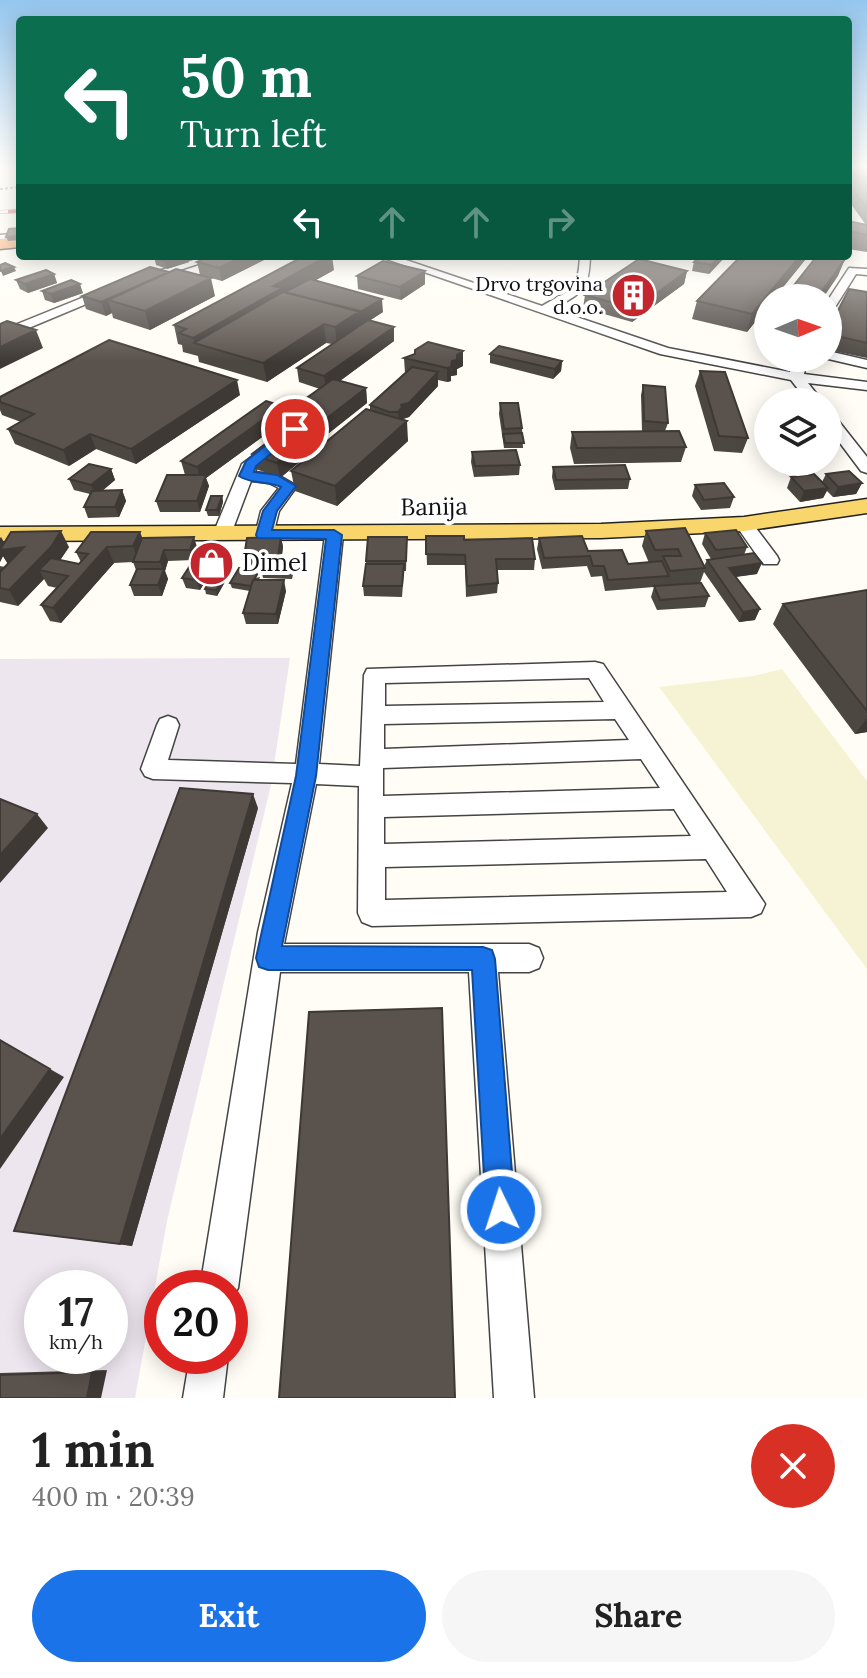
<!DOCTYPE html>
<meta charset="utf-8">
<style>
body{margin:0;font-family:Lora,serif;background:#f6f6f6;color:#222;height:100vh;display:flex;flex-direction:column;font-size:30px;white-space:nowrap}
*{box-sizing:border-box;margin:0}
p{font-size:26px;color:#767676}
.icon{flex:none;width:44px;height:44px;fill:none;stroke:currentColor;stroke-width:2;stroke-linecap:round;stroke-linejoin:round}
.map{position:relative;height:1398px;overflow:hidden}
.panel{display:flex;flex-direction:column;background:#fff;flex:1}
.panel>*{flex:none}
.hud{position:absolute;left:16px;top:16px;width:836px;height:244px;border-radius:8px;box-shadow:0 4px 20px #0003;background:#0b6e4f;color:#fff;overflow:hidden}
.needle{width:52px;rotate:88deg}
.tools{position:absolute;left:754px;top:284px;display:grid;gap:16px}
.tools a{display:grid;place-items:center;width:88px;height:88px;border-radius:50%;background:#fff;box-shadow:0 4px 20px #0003;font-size:40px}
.speed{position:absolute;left:24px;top:1270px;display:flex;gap:16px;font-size:40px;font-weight:700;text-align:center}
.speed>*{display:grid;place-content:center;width:104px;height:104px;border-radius:50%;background:#fff;box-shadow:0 4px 20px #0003;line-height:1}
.speed small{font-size:20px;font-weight:400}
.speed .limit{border:12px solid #d22;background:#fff;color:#111}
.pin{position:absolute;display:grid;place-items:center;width:68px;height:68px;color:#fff;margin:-34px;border:4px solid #fff;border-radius:50%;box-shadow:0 2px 8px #0007}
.me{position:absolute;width:88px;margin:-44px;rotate:356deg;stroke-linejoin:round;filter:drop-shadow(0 0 6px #0008)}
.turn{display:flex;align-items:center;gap:28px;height:168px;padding:0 32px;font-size:36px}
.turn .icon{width:104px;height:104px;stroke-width:2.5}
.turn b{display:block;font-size:56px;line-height:68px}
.lanes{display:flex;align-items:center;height:76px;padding:0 32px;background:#0003;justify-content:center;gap:40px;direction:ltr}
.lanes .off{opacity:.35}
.round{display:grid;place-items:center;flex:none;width:84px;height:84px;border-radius:42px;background:#f6f6f6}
.head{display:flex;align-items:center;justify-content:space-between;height:136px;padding:0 32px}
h1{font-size:48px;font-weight:700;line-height:60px}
.action{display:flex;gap:16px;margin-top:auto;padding:16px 32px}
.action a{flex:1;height:92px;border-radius:48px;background:#1a73e8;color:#fff;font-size:32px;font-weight:700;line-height:92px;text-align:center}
.action a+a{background:#f6f6f6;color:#222}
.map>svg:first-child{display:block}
.industrial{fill:#eee6ef;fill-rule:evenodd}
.farmland{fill:#f6f3d4}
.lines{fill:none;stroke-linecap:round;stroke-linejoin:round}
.minor-casing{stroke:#444;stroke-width:3}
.major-casing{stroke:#222;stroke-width:3}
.highway-casing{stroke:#222;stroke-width:3}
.path{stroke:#333;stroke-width:2;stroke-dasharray:3 2;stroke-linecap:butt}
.minor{fill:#fff;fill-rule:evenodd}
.major{fill:#f9d66b;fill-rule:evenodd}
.highway{fill:#f5a25d;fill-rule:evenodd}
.rail-casing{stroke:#c4262e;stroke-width:4}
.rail{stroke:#fff;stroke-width:3;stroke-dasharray:8;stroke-linecap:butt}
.wall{fill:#4d4742}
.shaded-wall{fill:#3f3936}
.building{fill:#5a524d;stroke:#3f3936;stroke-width:2}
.route{fill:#1a73e8;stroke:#114b97;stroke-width:2}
.labels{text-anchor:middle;stroke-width:8;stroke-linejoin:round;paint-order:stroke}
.far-poi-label{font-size:20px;fill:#111;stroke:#fff;text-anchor:end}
.street-label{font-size:24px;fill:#111;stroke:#fff}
.poi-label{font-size:24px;fill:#111;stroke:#fff;text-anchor:start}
</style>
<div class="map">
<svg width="867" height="1398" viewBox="0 0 867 1398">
<rect width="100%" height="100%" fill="#fffdf5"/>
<path class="industrial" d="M290,658l-19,127 -104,436 -32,177h-135v-739zM42,1288h68v68h-68z"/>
<path class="farmland" d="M782,669l85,112v188l-208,-282 95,-11z"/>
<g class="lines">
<defs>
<path id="minor" d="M20,233v6l-20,2v-6z
M206,256h16l-100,33 -122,51v-9l114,-46z
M378,256h16l148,50c30,-18 36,-13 38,-50h10c-1,36 -8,36 -37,53l115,39 122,24 3,-14h14l-3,16 63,8v8l-59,-7 15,19h-15l-17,-22 -131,-26z
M849,268l18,1v6l-11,-1 -24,38 -4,1v-13z
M828,351l39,9v8l-43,-10h4z
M828,413l5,1 34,43v16l-6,-2 -33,-44z
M278,437l8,5 -29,24 -2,6 23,3 19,11 -18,25 -6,24 -9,6 -9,-6 6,-24 18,-23 -10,-5 -18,-2 -20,53 -3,4h-12l-3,-4 29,-70z
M744,519l6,1 27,36 2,4 -2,4h-14l-28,-40z
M334,529l9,6 -24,229 41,2 4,-91 3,-6 228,-7 8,2 162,240 -4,9 -10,4 -379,9 -10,-4 -4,-9 1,-127 -43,-2 -32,160h245l10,4 4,10 -4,10 -10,4h-31l36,426h-40l-25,-426h-189l-42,316 -8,14v-14h-30l58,-356 34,-149 -139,-4 -8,-3 -4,-7 16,-44 3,-6 8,-3 8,3 3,6 -11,35 128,4 29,-229zM589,678l15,24 -219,4v-23zM615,719l14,21 -245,9v-25zM641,759l19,29 -277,8v-28zM674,809l17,27 -307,8v-27zM706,859l21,33 -342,8v-33z
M190,1356h38l-5,42h-40z"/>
<path id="major" d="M867,499v14l-123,18 -143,7 -601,3v-14l601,-3 143,-7z"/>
<path id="highway" d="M20,237v10l-20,2v-10z"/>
</defs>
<use href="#minor" class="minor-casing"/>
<use href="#major" class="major-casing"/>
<use href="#highway" class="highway-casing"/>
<path class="path" d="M0,189l20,-2"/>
<use href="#minor" class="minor"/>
<use href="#major" class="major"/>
<use href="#highway" class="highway"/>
<defs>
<path id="rail" d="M0,212l20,-1"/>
</defs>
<use href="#rail" class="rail-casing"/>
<use href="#rail" class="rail"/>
</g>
<path class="wall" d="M848,166h19v86l-19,-3v-28l18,4 -18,-25z
M154,256h34l1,6 -22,7 -11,-4z
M210,256h62l-50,25 -22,-6 -3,-13z
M726,256l-17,18 -17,-3 2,-9z
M741,256h65l-1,4 -58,72 -55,-13 5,-18z
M334,270l-18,10 67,32 -14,9 25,20 -54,40 26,7 1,15 -38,30 -5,-2 1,10 -45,37 -24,-9 -4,-15 44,-33 -2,-14 26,-18 -21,-7 -2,-14 35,-24 -6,-1 -59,39 -68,-20 -1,-6 -15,-4 -1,-7 -4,-1 -4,-19z
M425,271v13l-24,16 -43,-11 -1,-13z
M687,271l-3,13 -52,38 -49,-14 2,-13z
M54,274l3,9 -29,10 -8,-4 -4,-9z
M42,291l41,2 -29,10 -9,-3z
M867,292v66l-39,-8v-20z
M82,296h133l-65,34 -37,-12 -1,-5 -6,3 -20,-7z
M490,354l72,7 -1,10 -8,8 -63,-16z
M404,358l59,8 -6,3v6l-6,1v5l-4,1 -9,-2v6l-29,31 -6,2 5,22 -71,65 -42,-15 -4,-20 79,-61v-5l35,-32z
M700,371l48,67 -6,15 -28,-2 -19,-65z
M643,385l25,38 -3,8 21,16 -5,15 -107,2 -4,-16 2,-16 70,-1 -1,-36z
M240,395l-104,69 -40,-15 -27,17 -54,-22 -7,-15 13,-7 -19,-7 -2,-5v-13z
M500,403l22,25 1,20h-19l-5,-34z
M282,406l2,15 -78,57 3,8 -9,26h-40l-4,-11 29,-26 -4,-14z
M472,452l48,13 -1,10 -45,2 -3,-15z
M553,467l77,12 -2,10 -73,1 -3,-13z
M111,469l4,11 -13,11 20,-1 4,11 -7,16 -31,1 -4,-11 6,-13 -16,-4 -5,-11z
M826,474l36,9 -6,11 -23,3 -6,-6 -4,7 -23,4 -13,-14 4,-11 31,5z
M695,485l39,12 -4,11 -29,2 -9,-14z
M222,496l1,6 -4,14h-11l-2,-6z
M685,528l19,38 3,-6 4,-1 -9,-15 3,-11 42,14 -3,8 13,19 -21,3 19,43 -16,2 -35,-50 -4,11 9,13 -4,11 -48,3 -6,-13 3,-10 -49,4 -3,-15 -11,1 -4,-11 -45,3 -5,-20 2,-11 49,13 40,13 21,-1 -7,-17 4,-15z
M426,536l38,4 71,19 -1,11h-37l1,13 -1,10 -31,4 -1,-32h-38z
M0,537l5,6 64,4 -9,13 19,4 2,-2 -5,-10 66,-14 55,9 -3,12 27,-3 -21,34 -14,-2 -4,-10 11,-18 -25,1 -3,10 3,8 -6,17h-28l-4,-11 6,-15 -3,-8 -19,1 -53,60 -11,-2 -9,-16 16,-17 -9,-2 -4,-7 -26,27 -18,-4v-36l5,1 3,-3 -5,-8 -3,6z
M281,537l2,10 -2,17h12l1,6 -2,9 -29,-1 -1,-5 1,-6 -17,1 -2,-11z
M407,537l-1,34h-2l-2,26 -38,-1 -1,-10 3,-25z
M260,577l-1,3 27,11 -8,33h-32l-3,-11 7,-22 -18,-3 -2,-5z
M226,580l-9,16 -11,-2 -1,-5z
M867,590v142l-12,2 -82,-110 9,-19z
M258,808l-126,438 -118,-15z
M107,1370l-107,28v-25z"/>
<path class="shaded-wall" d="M20,236v4l-12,1 -2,-4z
M178,256h10l1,6 -22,7 -3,-8z
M244,256h28l-50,25 -3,-13z
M327,256h5l2,14 -43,24 -96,49 -2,-5 80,-52z
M720,256h6l-17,18 2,-9z
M800,256h6l-1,4 -31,38h-6v8l-21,26 5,-18z
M845,259l-7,17 -15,22h-6z
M14,267l2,4 -13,5 -2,-5z
M425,271v13l-24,16 -1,-13z
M687,271l-3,13 -52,38 3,-13z
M169,272l-61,28 4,13 -6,3 -5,-14z
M54,274l3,9 -29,10 -3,-9z
M211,278l4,18 -65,34 -5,-19z
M80,284l3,9 -29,10 -3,-9z
M382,299l1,13 -22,14 -24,20 -2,-19 25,-16z
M324,324l2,19 -59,39 -4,-19z
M394,327v14l-68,50 -2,-15z
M36,330l7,18 -43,21v-22z
M463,351v15l-6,3v6l-6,1 1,-15 5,-6z
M562,361l-1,10 -8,8 2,-10z
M451,367v14l-4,1v-14z
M438,372v14l-29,31 -6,2v3l-4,5 -1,-15 3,-7z
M237,380l3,15 -104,69 -5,-15z
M366,388l1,15 -38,30 -2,-15z
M282,406l2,15 -78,57 3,8 -9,26 -3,-11 4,-19 -4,-15z
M407,421l1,20 -71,65 -2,-20z
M323,426l2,15 -45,37 -3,-15z
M90,434l6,15 -27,17 -6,-16z
M111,469l4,11 -19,16 -5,-11z
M862,483l-6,11 -23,3 5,-10z
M828,488l-5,10 -23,4 4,-11z
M122,490l4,11 -7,16 -4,-10z
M222,496l1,6 -4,14 -2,-6z
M61,531l8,16 -10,15 -20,8 5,9 -26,27 -9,-16z
M140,532l6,15 -7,15 -6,-16z
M1,537l6,11 17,-1 -15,19 -6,-10 -3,6v-22z
M194,537l3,10 -3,13 -4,-10z
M281,537l2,10 -3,20 -2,-11z
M218,546l3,10 -21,34 -4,-10z
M107,547l7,16 -53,60 -8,-15z
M164,550l4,11 -3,10 3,8 -6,17 -4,-11 5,-15 -3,-8z
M762,563l-5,11 -32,4 4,-10z
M225,575l1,5 -9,16 -1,-6z
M284,580l2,11 -8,33 -2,-10z
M760,609l-5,11 -16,2 4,-10z
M867,718v14l-12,2z
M253,794l5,14 -126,438 -12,-2z
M37,814l11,14 -48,55v-28z
M50,1069l14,8 -64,92v-30z
M107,1370l-6,28h-14l5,-26z"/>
<path class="building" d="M848,166h19v42l-19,-25z
M848,221l19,4v10l-19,-4z
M20,228v8l-14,1 3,-8z
M154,256h24l-14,5z
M210,256h34l-25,12 -22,-6z
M304,256h23l-54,30 9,2 -89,50 -14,-5 7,-4 -12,-4z
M700,256h20l-9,9 -17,-3z
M741,256h59l-48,58 -55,-13z
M817,256h12l16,3 -28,39h-33z
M639,259l48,12 -52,38 -50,-14z
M383,261l42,10 -25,16 -43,-11z
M5,263l9,4 -14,4v-6z
M150,267l19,5 -68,30 -19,-6z
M176,269l35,9 -66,33 -37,-11z
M46,270l8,4 -29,10 -9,-4z
M310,279l72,20 -22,13 -75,-20z
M71,280l9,4 -29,10 -9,-3z
M849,289l18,3v51l-39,-9v-4z
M283,292l77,19 -25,16 -11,-3 -61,39 -69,-20z
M368,320l26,7 -70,49 -27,-8z
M7,321l29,9 -36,17v-23z
M109,340l128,40 -106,69 -41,-15 -27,16 -55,-21 26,-15 -34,-12v-5z
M428,342l35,9 -6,4v5l-5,1 -1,6 -4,1 -43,-10 11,-4v-4z
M499,346l63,15 -7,8 -65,-15z
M412,367l26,5 -29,31 -8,2 1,2 -4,5h-9l-19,-7z
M700,371l25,1 23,66 -29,-2z
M333,379l33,9 -39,30 -33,-11z
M643,385l22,2 3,36 -24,-2z
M266,401l16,5 -85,61 -16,-6z
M500,403h18l4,25 -18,1z
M366,409l41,12 -72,65 -44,-15z
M299,418l24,8 -46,37 -25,-9z
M679,431l7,16 -109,1 -5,-16z
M522,433l2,10h-19l-2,-9z
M516,450l4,15 -45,1 -3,-14z
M89,464l22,5 -20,16 -22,-6z
M625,465l5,14 -74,1 -3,-13z
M849,471l13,12 -24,4 -12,-13z
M814,474l14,14 -24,3 -13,-14z
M167,475h39l-9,26h-41z
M724,483l10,14 -30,3 -9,-15z
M122,490l-7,17h-31l8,-16z
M211,496h11l-5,14h-11z
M685,528l20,40 -35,3 -7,-15h18l-3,-7 -23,1 -9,-19z
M736,530l11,17 -31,3 -11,-17z
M61,531l-10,16 -42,43 -9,-2v-16l24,-25 -24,3 11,-18z
M91,532h49l-7,14 -26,1 -54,61 -12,-3 27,-29 -29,-6 12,-12 28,6 9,-10 -12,-2z
M426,536h38v4l68,-2 3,21h-39l2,24 -31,3 -2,-31 -39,-1z
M582,536l6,15 34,-1 6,14 34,-3 7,15 -61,4 -4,-14h-11l-3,-10 -46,2 -5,-20z
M194,537l-4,13h-26l-4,12h-27l9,-24z
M281,537l-3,19 -34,1 3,-19z
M368,537h39l-1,24h-40z
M204,544l14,2 -22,34 -14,-2z
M754,553l8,10 -33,5 31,41 -17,3 -36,-52z
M265,563l28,1 -2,10 -29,-1z
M366,564h38l-2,22h-39z
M239,568l20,3 -5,9h-1l-2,6 -21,-3z
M137,569h27l-6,16h-28z
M214,573l11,2 -9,15 -11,-1z
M253,580h31l-8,34 -33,-1z
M701,583l8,13 -49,4 -6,-14z
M867,590v121l-84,-107z
M180,788l73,6 -133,450 -106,-13z
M0,799l37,15 -37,41z
M442,1008l13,390h-176l30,-386z
M0,1040l50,29 -50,70z
M92,1372l-5,26h-87v-23z"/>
<linearGradient id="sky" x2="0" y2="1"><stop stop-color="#95c6ee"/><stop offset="0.46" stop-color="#fffefa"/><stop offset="1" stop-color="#fffefa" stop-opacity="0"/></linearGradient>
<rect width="867" height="362" fill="url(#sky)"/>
<path class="route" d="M290,426l11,3 -45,37 -2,6 23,3 19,11 -19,25 -5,19h62l8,5 -26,241 -34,170 201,1 9,3 3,9 20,251 -4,10 -10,4 -11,-4 -4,-10 -14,-240h-204l-9,-3 -3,-9 40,-182 30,-237 -68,-1 -2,-3 7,-24 18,-24c-13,-6 -31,-3 -42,-11l7,-15z"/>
<defs>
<symbol id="building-disc" viewBox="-11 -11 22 22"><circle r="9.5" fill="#c4262e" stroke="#fff"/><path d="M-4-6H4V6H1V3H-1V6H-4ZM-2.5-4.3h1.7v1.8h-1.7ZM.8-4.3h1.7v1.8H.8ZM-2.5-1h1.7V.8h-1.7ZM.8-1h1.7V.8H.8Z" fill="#fff"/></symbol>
<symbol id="shop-disc" viewBox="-11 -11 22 22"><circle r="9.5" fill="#c4262e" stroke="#fff"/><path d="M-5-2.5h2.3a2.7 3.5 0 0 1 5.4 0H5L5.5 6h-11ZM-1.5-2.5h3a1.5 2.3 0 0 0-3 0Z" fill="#fff"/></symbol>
</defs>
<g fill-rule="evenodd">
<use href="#building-disc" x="608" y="270" width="51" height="51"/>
<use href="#shop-disc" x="186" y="538" width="51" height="51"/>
</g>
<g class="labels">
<g class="far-poi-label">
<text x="603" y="291">Drvo trgovina<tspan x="603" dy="23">d.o.o.</tspan></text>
</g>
<g class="street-label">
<text transform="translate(434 507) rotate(-1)" y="8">Banija</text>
</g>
<g class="poi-label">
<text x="242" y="571">Dimel</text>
</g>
</g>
</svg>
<div class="tools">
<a><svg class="needle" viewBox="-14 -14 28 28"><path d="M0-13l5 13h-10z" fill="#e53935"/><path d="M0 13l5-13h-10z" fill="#767676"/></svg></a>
<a><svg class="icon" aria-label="layers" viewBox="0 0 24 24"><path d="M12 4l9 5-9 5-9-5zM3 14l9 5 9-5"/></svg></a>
</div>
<div class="speed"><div>17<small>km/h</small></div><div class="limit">20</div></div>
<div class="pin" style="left:295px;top:429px;background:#d93025"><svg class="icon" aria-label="arrive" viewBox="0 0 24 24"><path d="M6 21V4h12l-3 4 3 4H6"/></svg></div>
<svg class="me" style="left:501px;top:1210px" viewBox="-20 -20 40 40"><circle r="17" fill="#1a73e8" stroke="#fff" stroke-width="3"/><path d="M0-11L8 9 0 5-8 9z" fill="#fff"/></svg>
<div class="hud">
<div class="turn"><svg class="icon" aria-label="left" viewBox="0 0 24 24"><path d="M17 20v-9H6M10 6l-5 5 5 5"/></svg><div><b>50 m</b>Turn left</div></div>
<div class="lanes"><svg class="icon" aria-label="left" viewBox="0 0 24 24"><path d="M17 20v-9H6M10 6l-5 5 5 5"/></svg><svg class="icon off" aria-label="ahead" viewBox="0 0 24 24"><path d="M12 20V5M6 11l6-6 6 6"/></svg><svg class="icon off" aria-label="ahead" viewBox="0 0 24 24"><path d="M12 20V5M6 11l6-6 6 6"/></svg><svg class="icon off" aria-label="right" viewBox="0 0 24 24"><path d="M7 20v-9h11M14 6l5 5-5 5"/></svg></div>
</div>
</div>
<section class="panel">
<div class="head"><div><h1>1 min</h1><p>400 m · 20:39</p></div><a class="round" style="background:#d93025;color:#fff"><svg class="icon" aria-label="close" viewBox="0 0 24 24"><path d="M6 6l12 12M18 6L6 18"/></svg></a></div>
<div class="action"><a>Exit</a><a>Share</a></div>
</section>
